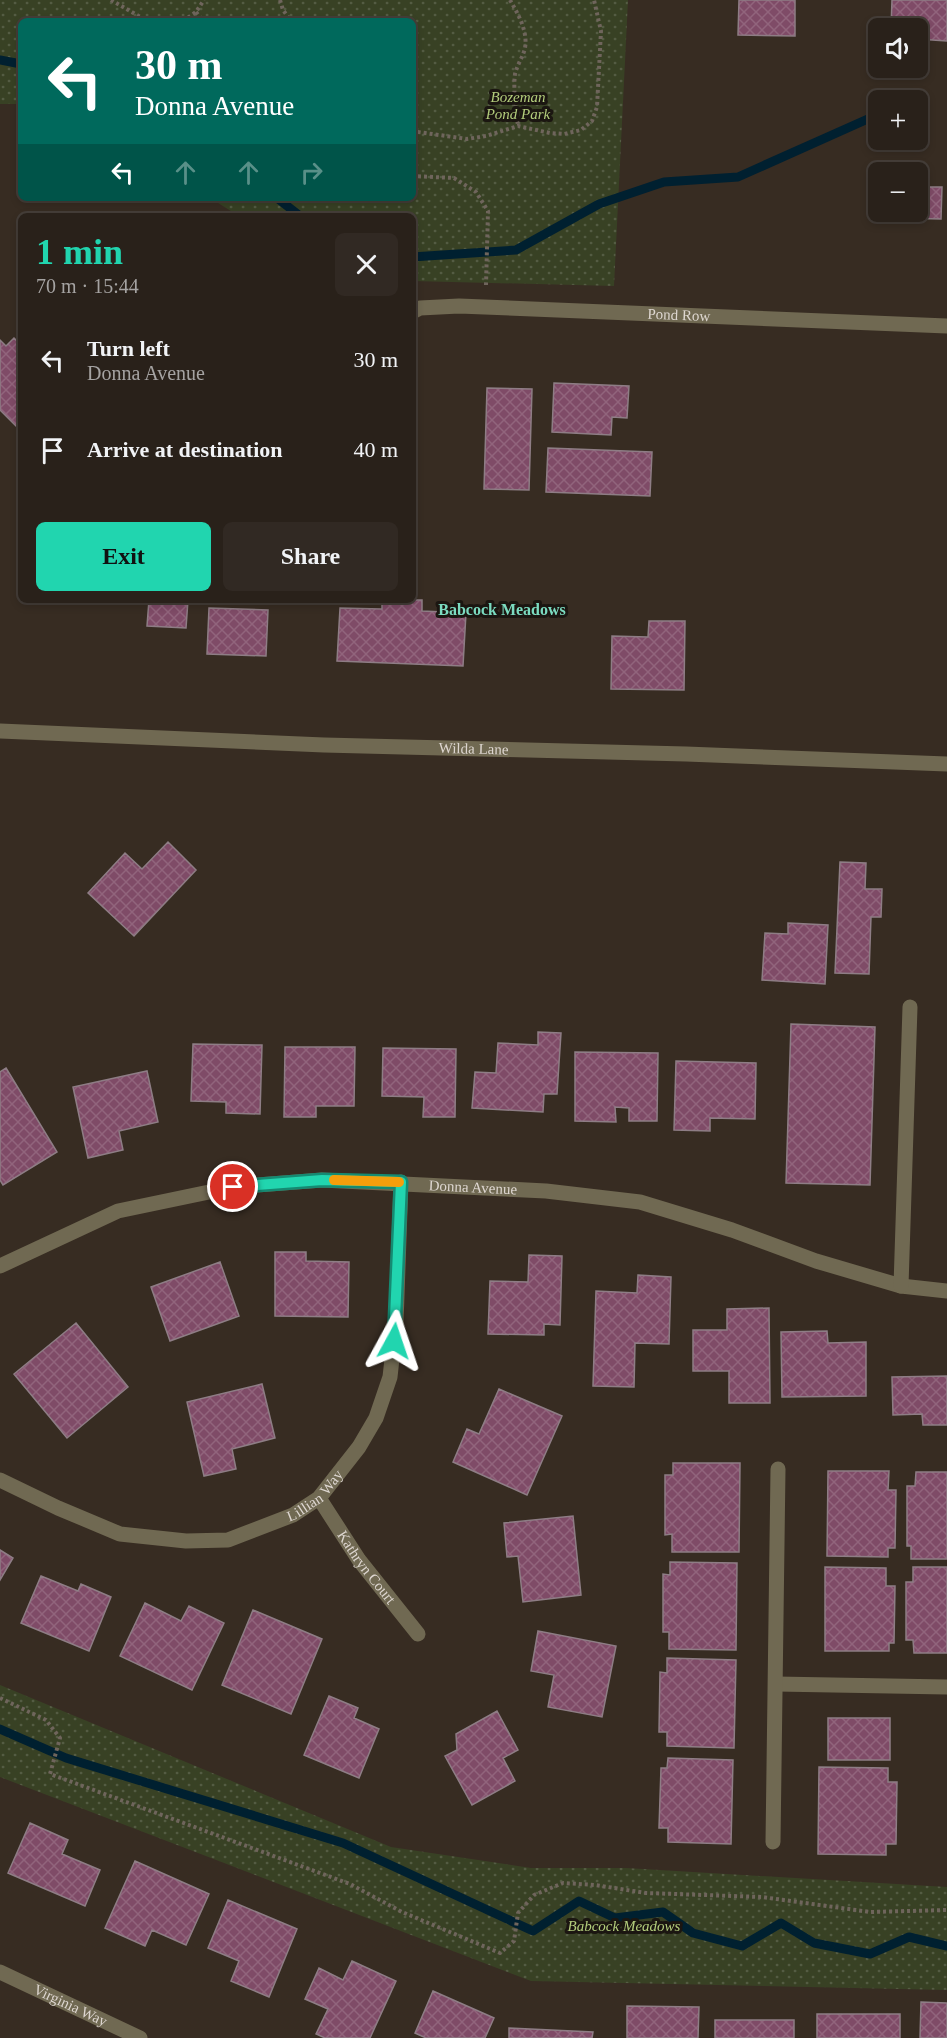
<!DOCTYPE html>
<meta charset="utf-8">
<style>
body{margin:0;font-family:Georgia,serif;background:#312923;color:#f1f3f6;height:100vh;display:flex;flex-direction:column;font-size:22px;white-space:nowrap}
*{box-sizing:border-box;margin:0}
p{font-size:20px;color:#a5a3a2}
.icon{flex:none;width:33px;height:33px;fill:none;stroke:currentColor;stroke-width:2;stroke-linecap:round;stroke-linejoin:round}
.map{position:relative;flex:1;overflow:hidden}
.drawer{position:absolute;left:18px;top:213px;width:398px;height:390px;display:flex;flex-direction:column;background:#29211a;border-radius:9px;box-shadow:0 3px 9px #0003,0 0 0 2px #453e39}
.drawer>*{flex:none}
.hud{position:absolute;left:18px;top:18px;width:398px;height:183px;border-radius:9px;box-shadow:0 3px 9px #0003,0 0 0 2px #453e39;background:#00695c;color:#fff;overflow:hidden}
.buttons{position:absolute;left:868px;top:18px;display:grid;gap:12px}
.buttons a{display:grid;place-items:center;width:60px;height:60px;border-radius:9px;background:#29211a;box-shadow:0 3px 9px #0003,0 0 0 2px #453e39;font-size:30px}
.pin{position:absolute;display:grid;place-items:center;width:51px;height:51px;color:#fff;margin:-26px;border:3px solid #fff;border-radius:50%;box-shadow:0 2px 6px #0007}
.me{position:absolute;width:66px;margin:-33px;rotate:5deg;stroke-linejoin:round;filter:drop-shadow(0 0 4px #0008)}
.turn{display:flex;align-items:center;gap:21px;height:126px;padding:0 18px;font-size:27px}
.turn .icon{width:78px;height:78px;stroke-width:2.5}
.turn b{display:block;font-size:42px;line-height:51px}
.lanes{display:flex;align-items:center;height:57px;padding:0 18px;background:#0003;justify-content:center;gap:30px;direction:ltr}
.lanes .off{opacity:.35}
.round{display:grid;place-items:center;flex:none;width:63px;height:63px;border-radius:9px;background:#312923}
.head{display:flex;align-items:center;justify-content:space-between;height:102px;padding:0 18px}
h1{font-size:36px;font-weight:600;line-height:45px;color:#21d5af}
.action{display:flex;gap:12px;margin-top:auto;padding:12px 18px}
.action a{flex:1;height:69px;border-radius:9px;background:#21d5af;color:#111;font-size:24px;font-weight:600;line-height:69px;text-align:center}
.action a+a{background:#312923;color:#f1f3f6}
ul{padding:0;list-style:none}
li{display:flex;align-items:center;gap:18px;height:90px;padding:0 18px}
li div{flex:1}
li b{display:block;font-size:22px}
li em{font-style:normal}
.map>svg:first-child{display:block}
.park{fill:url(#park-dots)}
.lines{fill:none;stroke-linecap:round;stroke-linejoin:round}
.stream{stroke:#002030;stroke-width:9}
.building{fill:url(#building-cross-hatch);stroke:#8e7d85;stroke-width:1.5}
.path{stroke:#6f655c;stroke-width:4;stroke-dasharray:3 3;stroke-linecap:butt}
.minor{stroke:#706952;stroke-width:15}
.route-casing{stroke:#158a72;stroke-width:15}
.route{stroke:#21d5af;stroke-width:10}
.slow{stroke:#f59e0b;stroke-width:10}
.labels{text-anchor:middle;stroke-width:6;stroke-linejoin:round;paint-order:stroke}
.park-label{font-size:15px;font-style:italic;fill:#b3cd7c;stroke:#1b1611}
.street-label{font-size:15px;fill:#ddd6d0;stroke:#1b1611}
.neighbourhood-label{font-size:16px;font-weight:bold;fill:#7bdbc0;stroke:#1b1611}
</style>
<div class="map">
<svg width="947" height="2038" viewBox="0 0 947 2038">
<defs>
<pattern id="park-dots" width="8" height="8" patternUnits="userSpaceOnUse" patternTransform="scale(1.5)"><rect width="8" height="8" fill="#384124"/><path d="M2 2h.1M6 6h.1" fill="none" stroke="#545c43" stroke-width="1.8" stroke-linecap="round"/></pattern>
<pattern id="building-cross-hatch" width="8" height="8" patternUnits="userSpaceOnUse" patternTransform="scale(1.5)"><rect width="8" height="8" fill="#7f4b67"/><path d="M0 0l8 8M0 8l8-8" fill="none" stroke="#91647c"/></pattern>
</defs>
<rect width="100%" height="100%" fill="#372c22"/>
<path class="park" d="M0,0h628l-14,286 -201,-5 -1,-65h-173l-29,-18h202v-177h-391v83h-21z
M0,1685l391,162 140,21h95l321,19v103l-416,-9 -531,-204z"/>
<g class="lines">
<path class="stream" d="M0,60l21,4
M277,198l23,18
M412,257l104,-7 83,-46 65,-22 74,-5 141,-63
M0,1729l66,29 277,85 190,88 46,-30 36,17 48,-6 30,21 49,13 39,-23 33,20 56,11 39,-17 38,9"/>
</g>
<path class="building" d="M739,0h56v36l-57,-1z
M892,0h55v41l-29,-2v-11h-27z
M918,187h24l-1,32 -44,-1v-6h21z
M14,338l7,7v86l-21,-21v-70l6,6z
M554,383l75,3 -2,32 -15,-1 -1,18 -59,-3z
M487,388l45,1 -3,101 -45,-1z
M548,448l104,4 -2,44 -104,-4z
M149,600h39l-2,28 -39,-2z
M382,600h40v11l44,2 -3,53 -126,-5 3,-53 42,1z
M209,608l59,2 -2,46 -59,-2z
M649,621h36l-1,69 -73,-1 1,-53 36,1z
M168,842l28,28 -62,66 -46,-43 37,-40 17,16z
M840,862l26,1 -1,26h17l-1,28h-10l-2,57 -34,-1z
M788,923l40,2 -3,59 -63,-4 3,-47 23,1z
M791,1024l84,3 -5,158 -84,-2z
M538,1032l23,1 -4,61h-13l-1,18 -71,-4 3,-36 21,1 2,-30 40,2z
M193,1044l69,1 -2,69 -34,-1v-11l-35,-1z
M285,1047h70l-1,59h-38v11h-32z
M383,1048l73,1 -1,68h-32l1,-20 -42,-1z
M575,1052l83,1 -1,68h-28v-13l-14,-1 1,15 -41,-1z
M676,1061l80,2 -1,56 -45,-1v13l-36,-1z
M6,1068l51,84 -54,33 -3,-5v-108z
M147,1071l11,51 -39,9 4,19 -35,8 -15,-71z
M275,1252h31v9l43,1 -1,55 -73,-1z
M529,1255l33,1 -2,69 -16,-1v11l-56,-1 2,-53 38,1z
M220,1262l19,54 -69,25 -19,-54z
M638,1275l33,2 -2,67 -34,-1 -1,44 -41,-1 3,-95 41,2z
M769,1308l1,95h-41v-32h-36v-41h34v-21z
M76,1323l52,64 -61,51 -53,-64z
M827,1331l1,12 38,-1v54l-84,1 -1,-65z
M947,1376v49h-24l-1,-11 -29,1 -1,-38z
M262,1384l13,54 -43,11 4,20 -32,7 -17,-74z
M499,1389l63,27 -35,79 -74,-33 14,-33 12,5z
M673,1463h67l-1,89h-67v-18l-7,1v-60h8z
M828,1471h61l-1,19h8l-1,58h-7v9l-61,-1z
M916,1472h31v87h-36v-13h-4v-60h8z
M573,1516l8,79 -58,7 -5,-46 -11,1 -3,-34z
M0,1550l13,8 -13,22z
M670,1562l67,1 -1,87 -67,-1v-17h-6v-58l7,1z
M825,1567l61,1v18h9l-1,57h-5v8h-64z
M913,1567h34v86h-33l-1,-13h-7v-58h7z
M41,1576l37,15 3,-7 30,13 -22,54 -68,-28z
M145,1603l36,18 8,-15 35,17 -32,67 -72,-34z
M253,1610l69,29 -31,75 -69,-29z
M538,1631l78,15 -14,71 -54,-10 6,-32 -23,-4z
M667,1658l69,2 -2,88 -67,-2v-14h-8l1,-60 7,1z
M329,1696l29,12 -4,10 25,11 -20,49 -55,-23z
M497,1711l21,39 -15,8 12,23 -43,24 -27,-49 12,-6 -1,-16z
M828,1718h62v42h-62z
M668,1758l65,2 -2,84 -63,-2v-14h-9l2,-60h6z
M819,1767l69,1v14h9l-1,62h-10v11l-68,-1z
M30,1823l38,17 -6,14 38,16 -15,36 -77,-33z
M135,1861l74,33 -23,51 -34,-15 -7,16 -40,-18z
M228,1900l69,29 -28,68 -38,-16 8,-20 -31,-13z
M352,1961l44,20 -26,57h-45l-9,-4 12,-25 -23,-10 14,-31 24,12z
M433,1991l61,27 -9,20h-59l-11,-5z
M921,2002l26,1v35h-27z
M627,2006l72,1 -1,31h-71z
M817,2014h83v24h-83z
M715,2020h79v18h-79z
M509,2028l84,4 -1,6h-83z"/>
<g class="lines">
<path class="path" d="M111,0l31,18 10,3
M280,0l3,10 8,11
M510,0c8,14 18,31 15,48 -2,9 -8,17 -10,26 -2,17 1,35 3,52
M196,12l7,9
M183,21l13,-9 8,-12
M412,134l6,-2 49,7 19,-3 32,-10 32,7 14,1 17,-4 11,-9 5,-14 4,-76 -7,-31
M412,176l42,2 22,14 12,19 -2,74
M0,1698l46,22 14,18 -10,36 300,110 52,28 98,41 14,-12 4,-28 16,-18 29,-12 32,2 51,8 116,4 108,15 77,-2"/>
<g class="minor">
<path id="s1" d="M412,312l8,-4 39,-2 488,20"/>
<path id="s2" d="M0,731l324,14 362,9 261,10"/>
<path id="s3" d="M0,1266l118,-55 115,-24 89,-7 224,11 94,11 92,28 84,31 85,25 46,5"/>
<path d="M901,1286l9,-279"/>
<path id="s4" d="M0,1480l58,28 62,26 66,7 42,-1 65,-25 26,-17 40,-51 17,-29 14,-41 6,-54 5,-141"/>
<path id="s5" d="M319,1498l40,62 59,74"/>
<path d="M776,1684l171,3"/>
<path d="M773,1842l5,-373"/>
<path id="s6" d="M0,1972l140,66"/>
</g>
</g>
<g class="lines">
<defs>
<path id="route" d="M233,1187l89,-7 79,2 -7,159"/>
</defs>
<use href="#route" class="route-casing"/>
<use href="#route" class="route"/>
<path class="slow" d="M334,1180l65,2"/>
</g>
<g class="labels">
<g class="park-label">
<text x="518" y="102">Bozeman<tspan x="518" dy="17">Pond Park</tspan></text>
<text x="624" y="1931">Babcock Meadows</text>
</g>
<g class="street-label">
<text dy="5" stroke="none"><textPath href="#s1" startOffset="268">Pond Row</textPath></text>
<text dy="5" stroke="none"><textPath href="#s2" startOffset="474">Wilda Lane</textPath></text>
<text dy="5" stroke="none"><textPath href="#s3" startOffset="488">Donna Avenue</textPath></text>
<text dy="5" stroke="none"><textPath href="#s4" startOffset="339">Lillian Way</textPath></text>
<text dy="5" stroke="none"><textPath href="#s5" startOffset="84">Kathryn Court</textPath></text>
<text dy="5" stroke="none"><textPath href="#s6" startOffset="78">Virginia Way</textPath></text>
</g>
<g class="neighbourhood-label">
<text x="502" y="615">Babcock Meadows</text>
</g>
</g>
</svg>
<div class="buttons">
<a><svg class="icon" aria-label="sound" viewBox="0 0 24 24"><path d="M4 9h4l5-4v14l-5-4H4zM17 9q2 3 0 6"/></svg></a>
<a>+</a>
<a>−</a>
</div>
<div class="pin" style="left:233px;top:1187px;background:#d93025"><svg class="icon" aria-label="arrive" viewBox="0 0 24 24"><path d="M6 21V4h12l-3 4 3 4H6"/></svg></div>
<svg class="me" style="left:394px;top:1341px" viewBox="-20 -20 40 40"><path d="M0-17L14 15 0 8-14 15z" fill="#21d5af" stroke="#fff" stroke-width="4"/></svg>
<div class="hud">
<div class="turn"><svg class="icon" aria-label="left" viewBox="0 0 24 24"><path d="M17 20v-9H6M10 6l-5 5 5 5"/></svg><div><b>30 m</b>Donna Avenue</div></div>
<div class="lanes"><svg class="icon" aria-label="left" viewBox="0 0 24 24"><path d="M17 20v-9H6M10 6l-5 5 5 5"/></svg><svg class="icon off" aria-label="ahead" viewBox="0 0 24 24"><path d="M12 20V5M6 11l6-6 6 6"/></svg><svg class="icon off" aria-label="ahead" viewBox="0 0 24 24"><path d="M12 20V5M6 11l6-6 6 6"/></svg><svg class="icon off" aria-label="right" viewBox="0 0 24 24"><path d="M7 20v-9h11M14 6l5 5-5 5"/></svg></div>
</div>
<section class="drawer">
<div class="head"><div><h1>1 min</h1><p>70 m · 15:44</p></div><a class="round"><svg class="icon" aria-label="close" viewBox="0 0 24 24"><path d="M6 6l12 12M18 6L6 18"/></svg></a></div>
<ul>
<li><svg class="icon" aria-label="left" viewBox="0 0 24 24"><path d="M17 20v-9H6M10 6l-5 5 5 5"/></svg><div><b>Turn left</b><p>Donna Avenue</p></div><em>30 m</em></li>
<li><svg class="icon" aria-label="arrive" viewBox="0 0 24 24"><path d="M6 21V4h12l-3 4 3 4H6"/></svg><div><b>Arrive at destination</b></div><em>40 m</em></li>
</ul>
<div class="action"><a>Exit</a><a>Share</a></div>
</section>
</div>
